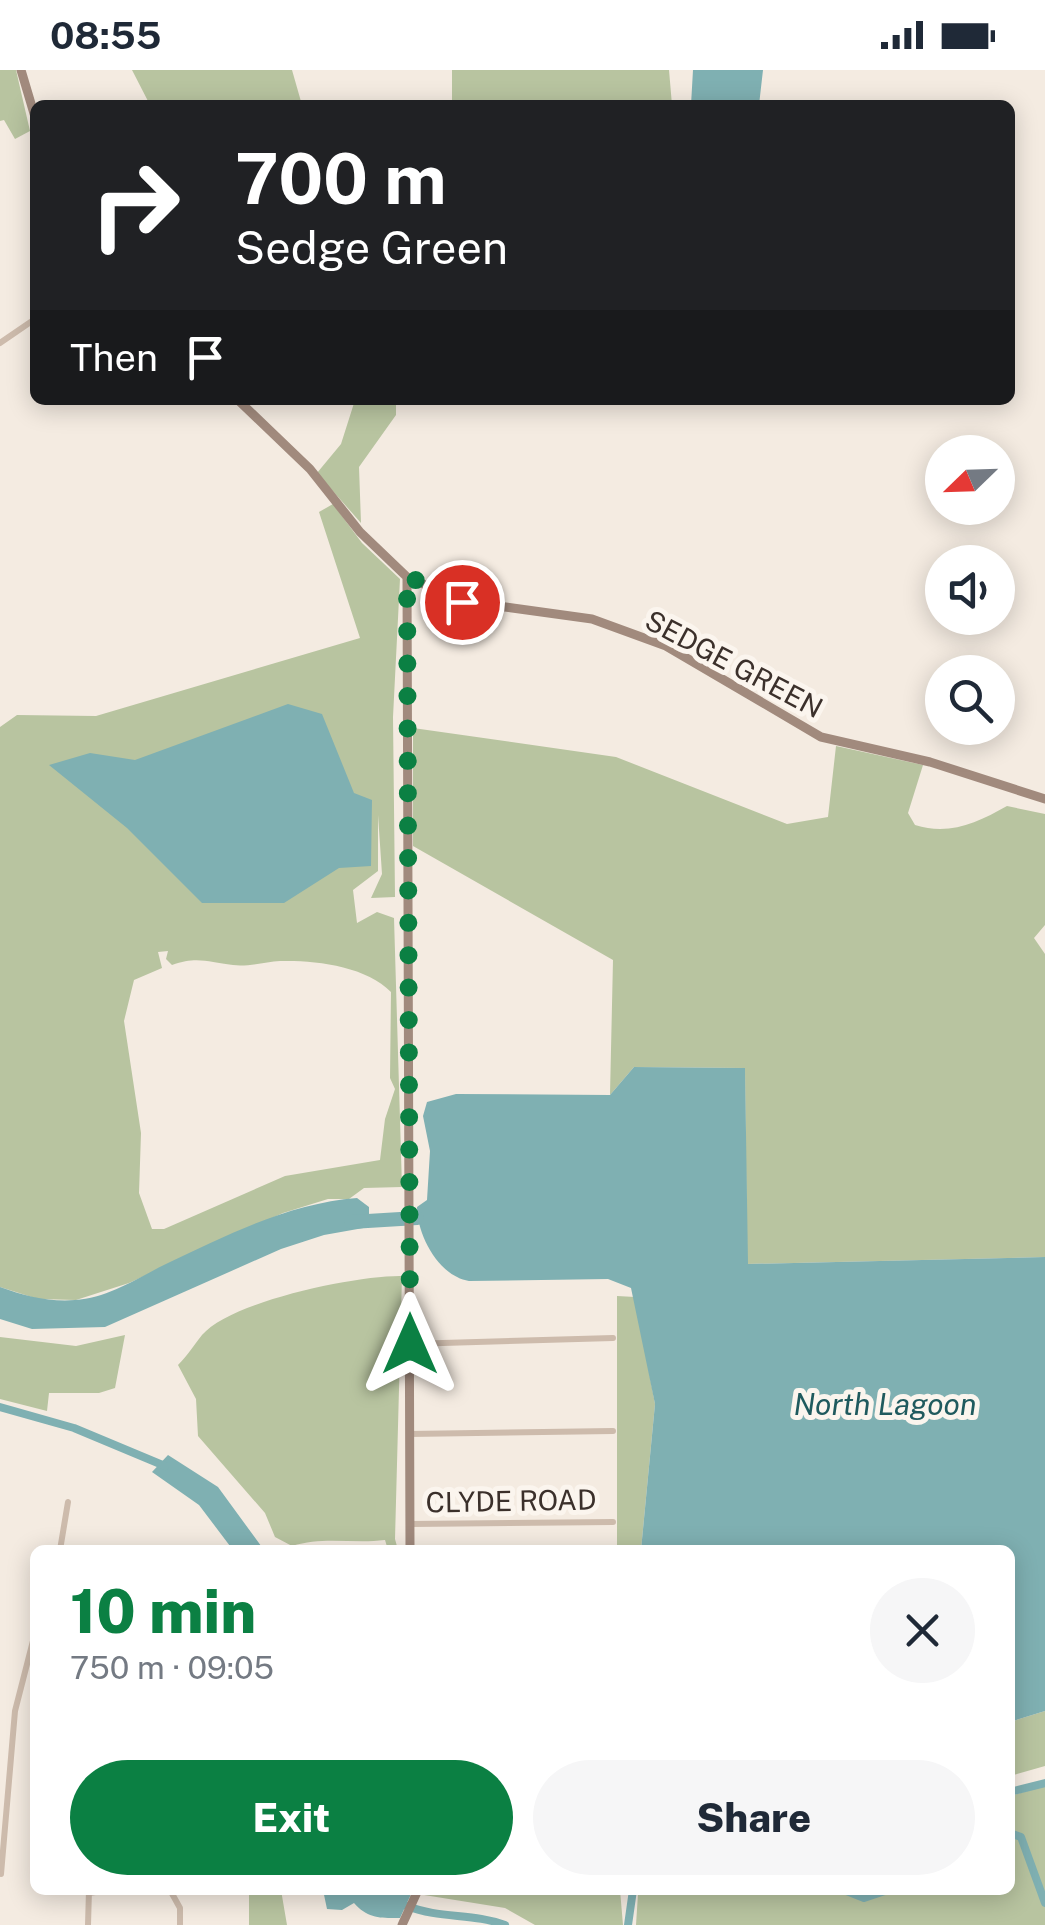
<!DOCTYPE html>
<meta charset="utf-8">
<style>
body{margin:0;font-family:"Public Sans",sans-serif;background:#f6f6f7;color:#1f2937;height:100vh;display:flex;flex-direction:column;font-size:38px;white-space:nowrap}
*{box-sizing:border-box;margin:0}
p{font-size:32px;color:#747a83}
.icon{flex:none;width:55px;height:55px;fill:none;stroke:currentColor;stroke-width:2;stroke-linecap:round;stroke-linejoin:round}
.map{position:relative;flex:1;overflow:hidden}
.drawer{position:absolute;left:30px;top:1475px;width:985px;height:350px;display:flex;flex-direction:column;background:#fff;border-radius:15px;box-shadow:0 5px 25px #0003}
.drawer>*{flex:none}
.top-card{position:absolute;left:30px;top:30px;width:985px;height:305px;border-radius:15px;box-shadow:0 5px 25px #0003;background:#202124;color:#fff;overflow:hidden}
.needle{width:65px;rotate:247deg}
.buttons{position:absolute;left:925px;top:365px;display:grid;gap:20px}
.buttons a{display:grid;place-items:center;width:90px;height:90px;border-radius:50%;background:#fff;box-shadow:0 5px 25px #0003;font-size:50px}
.pin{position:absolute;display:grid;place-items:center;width:85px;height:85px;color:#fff;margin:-42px;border:5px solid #fff;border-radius:50%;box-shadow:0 2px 10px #0007}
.me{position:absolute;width:110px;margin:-55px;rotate:0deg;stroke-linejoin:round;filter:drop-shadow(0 0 8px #0008)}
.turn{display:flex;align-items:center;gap:35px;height:210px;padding:0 40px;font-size:45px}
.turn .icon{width:130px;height:130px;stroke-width:2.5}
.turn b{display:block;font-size:70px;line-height:85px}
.then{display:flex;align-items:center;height:95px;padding:0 40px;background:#0003;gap:20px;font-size:38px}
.round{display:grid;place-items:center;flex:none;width:105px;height:105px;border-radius:52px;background:#f6f6f7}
.headline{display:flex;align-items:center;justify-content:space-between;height:170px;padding:0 40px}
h1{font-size:60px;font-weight:800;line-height:75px;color:#0b8043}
.primary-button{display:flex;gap:20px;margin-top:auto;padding:20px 40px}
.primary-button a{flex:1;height:115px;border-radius:60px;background:#0b8043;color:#fff;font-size:40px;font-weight:800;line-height:115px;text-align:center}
.primary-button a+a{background:#f6f6f7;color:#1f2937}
.status{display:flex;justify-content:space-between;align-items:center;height:70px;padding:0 50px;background:#fff;direction:ltr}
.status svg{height:28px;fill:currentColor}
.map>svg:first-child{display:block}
.green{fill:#b8c4a0;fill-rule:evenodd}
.water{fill:#7fb0b2}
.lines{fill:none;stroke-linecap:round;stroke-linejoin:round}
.canal{stroke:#7fb0b2;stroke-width:8}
.river{stroke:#7fb0b2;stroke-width:14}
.street{stroke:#cdbbac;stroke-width:6}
.secondary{stroke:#a18a7d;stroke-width:9}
.route{stroke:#0b8043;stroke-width:18;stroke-dasharray:0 32.4}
.labels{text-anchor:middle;stroke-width:10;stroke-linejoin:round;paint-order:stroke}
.street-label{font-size:28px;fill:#3b302b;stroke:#fbf5ee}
.water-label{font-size:30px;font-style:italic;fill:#1f5a5e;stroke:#fbf5ee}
</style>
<div class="status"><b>08:55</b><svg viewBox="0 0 49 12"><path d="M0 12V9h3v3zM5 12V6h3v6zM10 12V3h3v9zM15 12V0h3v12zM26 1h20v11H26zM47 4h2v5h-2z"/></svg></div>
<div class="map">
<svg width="1045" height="1855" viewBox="0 0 1045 1855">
<rect width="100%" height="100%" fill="#f4ebe1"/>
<path class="green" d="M0,0h16l14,61 -15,8 -11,-19 -4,1z
M132,0h160l10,35h-152z
M452,0h217l3,35h-220z
M355,330h41v15l-37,52 2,56 -44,-50 24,-29z
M333,434l29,39 38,36 -7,138 2,180 -24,1 11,-24 -4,-59v56l-25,19 4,33 20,-11 17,6 8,269 -38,1 -15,11h-21l-45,14 -154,70 -53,17 -38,-1 -38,-12v-560l17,-12 79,1 264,-78 -41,-126zM168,881l-2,8 6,6c25,-9 36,-3 61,0 14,2 32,-3 47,-4 35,-1 86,5 111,31l-1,86 5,11 -10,30 -5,41 -95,16 -121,53h-12l-13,-36 2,-60 -17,-112 10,-41 28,-12 -4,-16z
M413,658l203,29 171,67 41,-7 8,-71 87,19 -15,48 7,12c34,11 62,-2 92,-19l38,8v111l-11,13 11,16v303l-298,7 -2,-196 -111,-1 -24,28 3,-135 -200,-114z
M402,1206l-7,263 3,11h-10l-3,-10c-32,4 -62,-4 -93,6l-17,-9 -10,-24 -67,-77 -2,-37 -18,-34c10,-10 16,-20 24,-30 29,-34 156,-60 200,-59z
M617,1226l18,1 20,107 -14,146h-24z
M125,1265l-10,53 -16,5h-50l-2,18 -47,-12v-62l76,9z
M1045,1641v55l-35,10v-54z
M1045,1716v139h-409l2,-31 19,-4h353v-94z
M249,1820h32l6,35h-38z
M425,1820h195l3,35h-88l-30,-17 -81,-13z"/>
<path class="water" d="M693,0h70l-4,35h-68z
M288,634l34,10 32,79 18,7 -1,66 -32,2 -55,35h-82l-75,-75 -78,-63 41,-12 45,7z
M634,997l111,1 3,196 297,-7v454l-35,11v-172h-369l14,-146 -24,-116 -23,-9 -139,2c-31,-5 -52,-47 -52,-74l10,-7 3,-49 -7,-35 4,-14 29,-8 154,1z
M357,1128l12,9v20l-45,8 -43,14 -176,78 -73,2 -32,-10v-32c25,9 49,15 75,13 34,-2 64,-23 93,-37 60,-29 123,-60 189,-65z
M168,1385l50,32 46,63h-31l-34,-45 -47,-33z
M323,1820h88l1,2 -12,26c-19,0 -32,1 -46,-15l-12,7 -15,-1z"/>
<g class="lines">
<path class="canal" d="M0,1337l74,21 91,38
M1010,1722l35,-9
M1010,1763l11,4 24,66
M844,1820l20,8 24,-8
M407,1836c33,13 66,7 98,19
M628,1855l5,-35"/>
<path class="river" d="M351,1152l66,-4"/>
<path class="street" d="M0,273l35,-24
M409,1274l204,-6
M409,1364l204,-3
M410,1454l203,-2
M60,1480l8,-48
M1,1804l14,-163 20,-78
M170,1820l10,18v17
M89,1823l19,-3
M88,1855l1,-35"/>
<path class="secondary" d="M21,0l14,47
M238,330l72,69 50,63 47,45 55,24 130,18 74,27 155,91 109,25 115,37
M407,507l3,973
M402,1855l16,-35"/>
</g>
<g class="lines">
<path class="route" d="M410,1274l-3,-768 55,26"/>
</g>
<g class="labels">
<g class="street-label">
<text transform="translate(734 594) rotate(28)" y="10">SEDGE GREEN</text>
<text transform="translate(511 1431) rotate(-1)" y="10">CLYDE ROAD</text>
</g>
<g class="water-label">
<text x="885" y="1345">North Lagoon</text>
</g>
</g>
</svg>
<div class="buttons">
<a><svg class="needle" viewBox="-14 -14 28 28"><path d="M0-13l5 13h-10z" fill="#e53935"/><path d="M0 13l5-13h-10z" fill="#747a83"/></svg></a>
<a><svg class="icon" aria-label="sound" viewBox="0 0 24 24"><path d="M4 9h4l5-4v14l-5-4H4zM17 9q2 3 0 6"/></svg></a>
<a><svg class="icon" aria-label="search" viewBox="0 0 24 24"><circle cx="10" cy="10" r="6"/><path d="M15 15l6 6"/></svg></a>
</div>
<div class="pin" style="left:462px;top:532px;background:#d93025"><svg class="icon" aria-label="arrive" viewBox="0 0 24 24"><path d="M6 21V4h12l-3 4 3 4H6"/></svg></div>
<svg class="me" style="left:410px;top:1274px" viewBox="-20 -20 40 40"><path d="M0-17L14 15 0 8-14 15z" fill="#0b8043" stroke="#fff" stroke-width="4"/></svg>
<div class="top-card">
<div class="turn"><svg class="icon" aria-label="right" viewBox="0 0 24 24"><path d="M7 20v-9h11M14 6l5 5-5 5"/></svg><div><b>700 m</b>Sedge Green</div></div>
<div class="then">Then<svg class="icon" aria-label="arrive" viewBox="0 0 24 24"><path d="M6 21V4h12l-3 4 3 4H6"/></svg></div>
</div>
<section class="drawer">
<div class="headline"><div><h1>10 min</h1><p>750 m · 09:05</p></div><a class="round"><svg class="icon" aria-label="close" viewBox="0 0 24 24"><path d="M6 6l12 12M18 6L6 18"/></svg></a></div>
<div class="primary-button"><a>Exit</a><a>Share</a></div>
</section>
</div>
